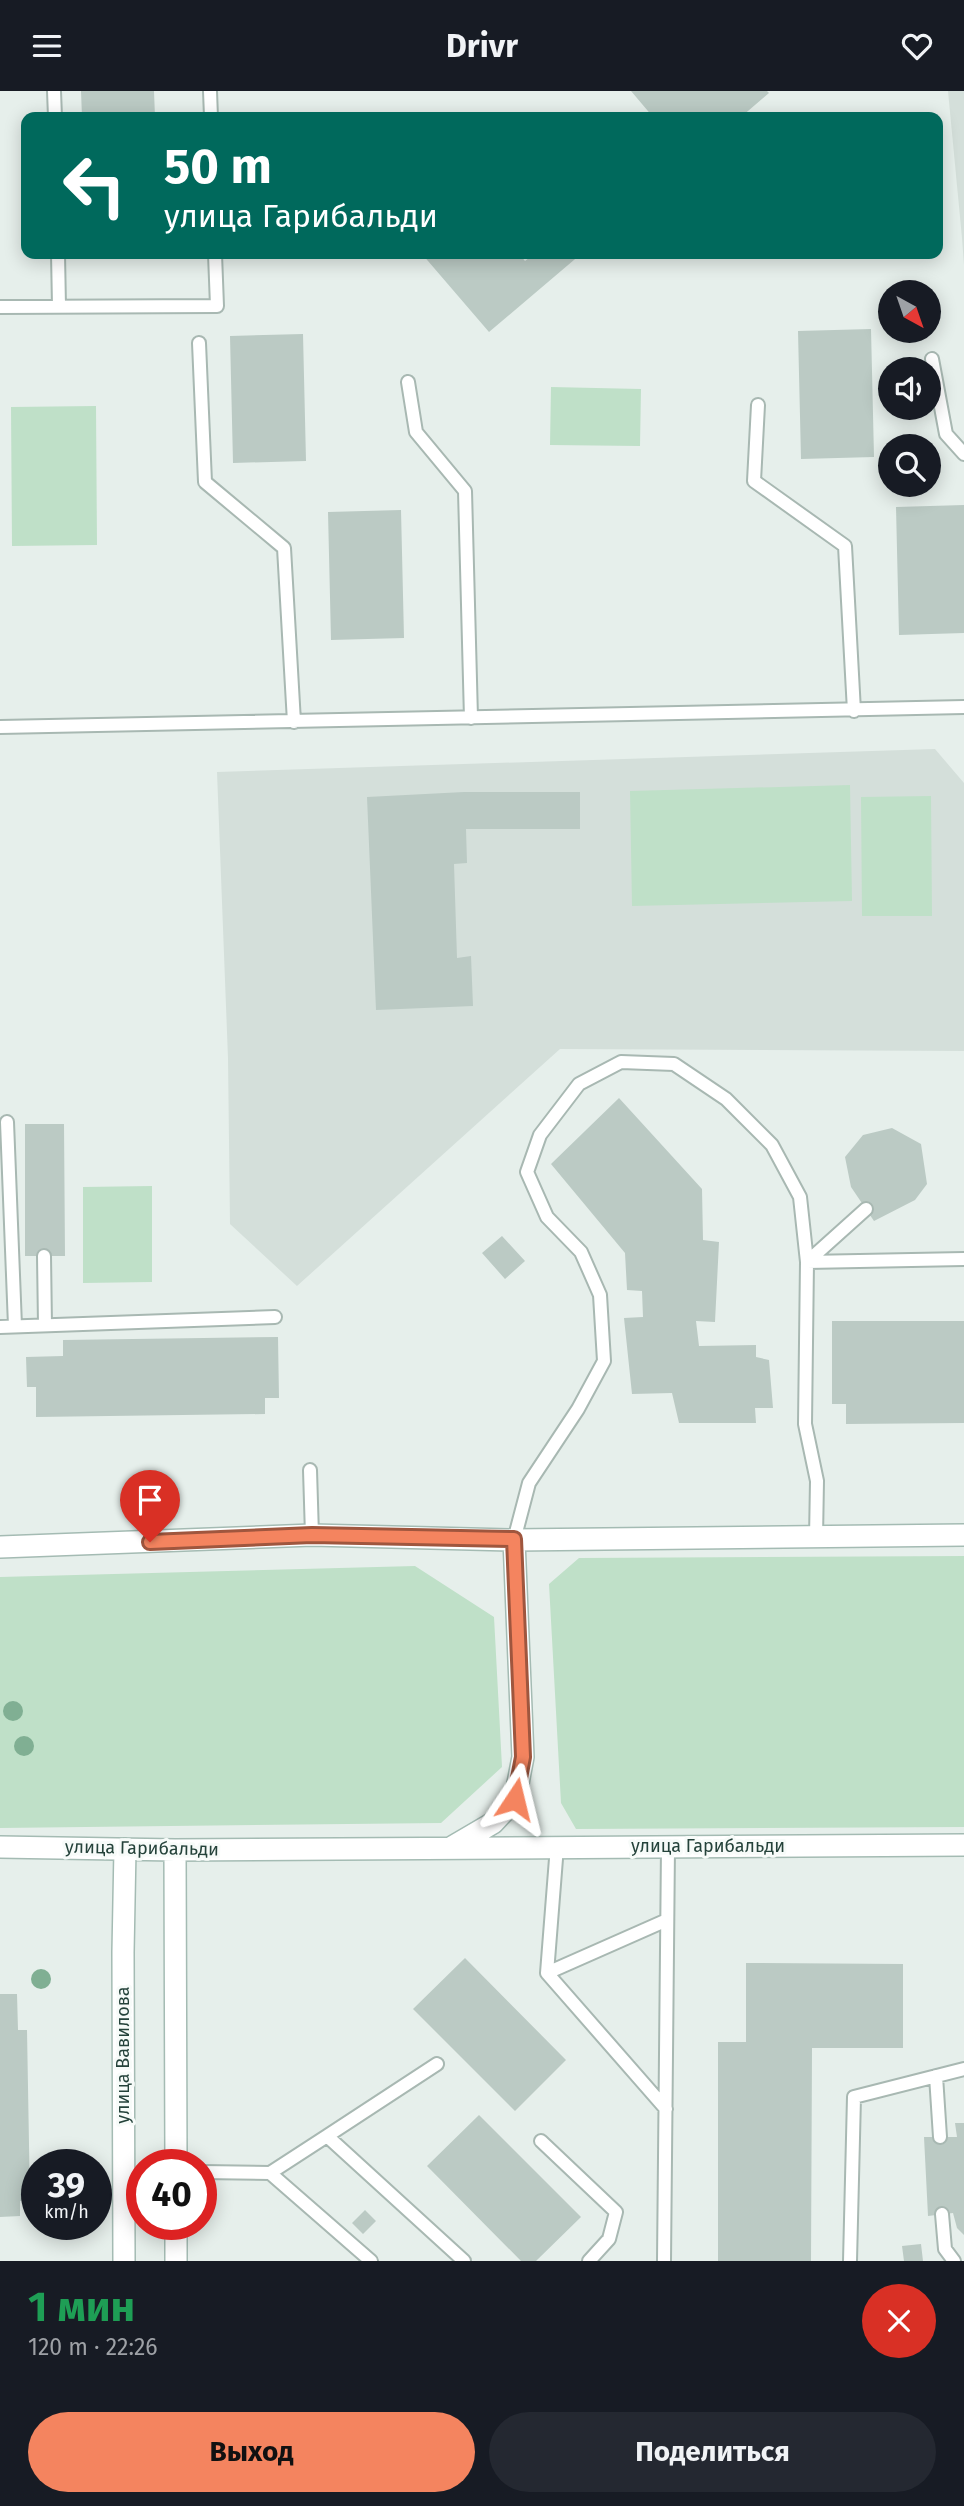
<!DOCTYPE html>
<html lang="ru">
<meta charset="utf-8">
<style>
body{margin:0;font-family:"Fira Sans",sans-serif;background:#242831;color:#f1f3f6;height:100vh;display:flex;flex-direction:column;font-size:26px;white-space:nowrap}
*{box-sizing:border-box;margin:0}
p{font-size:23px;color:#9ea1a6}
.icon{flex:none;width:38px;height:38px;fill:none;stroke:currentColor;stroke-width:2;stroke-linecap:round;stroke-linejoin:round}
.map{position:relative;height:2170px;overflow:hidden}
.side{display:flex;flex-direction:column;background:#171b24;flex:1}
.side>*{flex:none}
.guide{position:absolute;left:21px;top:21px;width:922px;height:147px;border-radius:14px;box-shadow:0 4px 18px #0003;background:#00695c;color:#fff;overflow:hidden}
.needle{width:46px;rotate:140deg}
.fabs{position:absolute;left:878px;top:189px;display:grid;gap:14px}
.fabs a{display:grid;place-items:center;width:63px;height:63px;border-radius:50%;background:#171b24;box-shadow:0 4px 18px #0003;font-size:35px}
.speed{position:absolute;left:21px;top:2058px;display:flex;gap:14px;font-size:35px;font-weight:700;text-align:center}
.speed>*{display:grid;place-content:center;width:91px;height:91px;border-radius:50%;background:#171b24;box-shadow:0 4px 18px #0003;line-height:1}
.speed small{font-size:18px;font-weight:400}
.speed .limit{border:10px solid #d22;background:#fff;color:#111}
.pin{position:absolute;display:grid;place-items:center;width:60px;height:60px;color:#fff;margin:-72px -30px;border-radius:50% 50% 50% 0;rotate:-45deg;box-shadow:0 0 7px #0007}
.pin .icon{rotate:45deg}
.me{position:absolute;width:77px;margin:-38px;rotate:10deg;stroke-linejoin:round;filter:drop-shadow(0 0 5px #0008)}
.turn{display:flex;align-items:center;gap:24px;height:147px;padding:0 28px;font-size:32px}
.turn .icon{width:91px;height:91px;stroke-width:2.5}
.turn b{display:block;font-size:49px;line-height:60px}
.round{display:grid;place-items:center;flex:none;width:74px;height:74px;border-radius:37px;background:#242831}
.head{display:flex;align-items:center;justify-content:space-between;height:119px;padding:0 28px}
h1{font-size:42px;font-weight:700;line-height:52px;color:#1e9e55}
.primary-button{display:flex;gap:14px;margin-top:auto;padding:14px 28px}
.primary-button a{flex:1;height:80px;border-radius:42px;background:#f4845f;color:#111;font-size:28px;font-weight:700;line-height:80px;text-align:center}
.primary-button a+a{background:#242831;color:#f1f3f6}
header{display:flex;justify-content:space-between;align-items:center;height:91px;padding:0 28px;background:#171b24;font-size:32px;font-weight:700}
.map>svg:first-child{display:block}
.built{fill:#d4dfda}
.green{fill:#bfe0c8}
.building{fill:#bbcac4}
.lines{fill:none;stroke-linecap:round;stroke-linejoin:round}
.lane-casing{stroke:#a8b8b2;stroke-width:16}
.secondary-casing{stroke:#a4bbb3;stroke-width:24}
.lane{stroke:#fff;stroke-width:12}
.secondary{stroke:#fff;stroke-width:21}
.tree{fill:#80af93}
.route-casing{stroke:#9f563e;stroke-width:18}
.route{stroke:#f4845f;stroke-width:12}
.labels{text-anchor:middle;stroke-width:6;stroke-linejoin:round;paint-order:stroke}
.street-label{font-size:18px;fill:#24423a;stroke:#f7fbf9}
</style>
<header><svg class="icon" aria-label="menu" viewBox="0 0 24 24"><path d="M4 6h16M4 12h16M4 18h16"/></svg>Drivr<svg class="icon" aria-label="heart" viewBox="0 0 24 24"><path d="M12 20l-8-8c-3-5 5-10 8-4 3-6 11-1 8 4z"/></svg></header>
<div class="map">
<svg width="964" height="2170" viewBox="0 0 964 2170">
<rect width="100%" height="100%" fill="#e6efeb"/>
<path class="built" d="M948,0h16v174l-2,-27z
M935,658l29,34v268l-404,-2 -263,237 -67,-62 -2,-166 -11,-286z"/>
<path class="green" d="M551,296l90,2 -1,57 -90,-1z
M96,315l1,139 -85,1 -1,-139z
M850,694l2,116 -220,5 -2,-115z
M931,705l1,120h-70l-1,-119z
M152,1095v96l-69,1v-96z
M964,1465v271l-388,2 -15,-26 -12,-219 30,-26z
M415,1475l79,51 8,150 -61,56 -441,5v-251z"/>
<path class="building" d="M81,0h73l1,26h-73z
M631,0h136l2,2 -28,24h-88z
M422,163h97l6,7 9,-7h47l-92,78z
M871,238l3,128 -73,2 -3,-128z
M303,243l3,127 -73,2 -3,-127z
M964,414v128l-65,2 -3,-128z
M401,419l3,128 -73,2 -3,-128z
M464,701h116v37h-114l1,34 -13,1 3,94 14,-2 2,50 -97,4 -9,-213z
M619,1007l83,91 1,51 16,2 -4,80 -19,-1 3,25 57,-1v12l13,3 4,48h-18l1,15h-77l-7,-30 -40,1 -8,-76 19,-1 -1,-26 -15,-1 -2,-37 -74,-89z
M25,1033h39l1,132h-40z
M892,1037l29,16 6,40 -12,16 -41,21 -23,-34 -6,-30 18,-22z
M502,1145l23,25 -20,18 -23,-26z
M832,1230h132v102l-118,1v-20h-14z
M278,1246l1,61h-14v16l-229,3v-30h-9l-1,-30 37,-1v-16z
M465,1867l101,102 -51,51 -102,-102z
M746,1872l157,1v84h-91l-1,213h-93v-219h28z
M0,1903h17l1,36h9l3,171h-10v15l-20,1z
M479,2024l102,102 -45,44h-15l-94,-95z
M955,2032h9v112l-7,-7 -4,-15 -25,3 -4,-79h33z
M365,2119l11,11 -13,13 -11,-11z
M921,2153l2,17h-19l-2,-15z"/>
<g class="lines">
<defs>
<path id="lane" d="M54,0l1,26
M210,0l1,26
M58,163l1,52
M0,216l217,-1 -2,-52
M199,252l6,139 79,66 10,174
M932,268l14,75 18,20
M408,291l8,50 49,59 6,227
M758,314l-4,76 91,65 9,165
M0,636l964,-20
M7,1031l8,204
M44,1165l1,69
M807,1171l157,-3
M807,1171l59,-53
M0,1236l275,-10
M310,1379l2,65
M514,1449l15,-57 49,-74 26,-48 -4,-66 -19,-43 -34,-35 -20,-45 13,-37 39,-51 42,-22 53,2 52,35 46,46 28,52 7,65 -2,162 12,57 -1,57
M557,1755l-10,127 119,136
M547,1882l120,-53
M936,1985l4,61
M327,2045l110,-72
M541,2050l75,71 -7,27 -20,22
M201,2081l69,1 57,-37 137,125
M270,2082l101,88
M942,2123l3,35 9,12
M664,2170l4,-414
M850,2170l4,-164 110,-28"/>
<path id="secondary" d="M0,1456l312,-12 202,5 450,-5
M0,1756l175,3 789,-5
M452,1756l41,-24 22,-24 8,-42 -9,-217
M175,1759l1,315
M124,2170l-1,-309 2,-103
M176,2170v-37"/>
</defs>
<use href="#lane" class="lane-casing"/>
<use href="#secondary" class="secondary-casing"/>
<use href="#lane" class="lane"/>
<use href="#secondary" class="secondary"/>
</g>
<g class="tree">
<circle cx="13" cy="1620" r="10"/>
<circle cx="24" cy="1655" r="10"/>
<circle cx="41" cy="1888" r="10"/>
</g>
<g class="lines">
<defs>
<path id="route" d="M150,1451l162,-7 202,4 9,218 -8,42"/>
</defs>
<use href="#route" class="route-casing"/>
<use href="#route" class="route"/>
</g>
<g class="labels">
<g class="street-label">
<text x="708" y="1761">улица Гарибальди</text>
<text transform="translate(142 1757) rotate(1)" y="6">улица Гарибальди</text>
<text transform="translate(123 1964) rotate(-90)" y="6">улица Вавилова</text>
</g>
</g>
</svg>
<div class="fabs">
<a><svg class="needle" viewBox="-14 -14 28 28"><path d="M0-13l5 13h-10z" fill="#e53935"/><path d="M0 13l5-13h-10z" fill="#9ea1a6"/></svg></a>
<a><svg class="icon" aria-label="sound" viewBox="0 0 24 24"><path d="M4 9h4l5-4v14l-5-4H4zM17 9q2 3 0 6"/></svg></a>
<a><svg class="icon" aria-label="search" viewBox="0 0 24 24"><circle cx="10" cy="10" r="6"/><path d="M15 15l6 6"/></svg></a>
</div>
<div class="speed"><div>39<small>km/h</small></div><div class="limit">40</div></div>
<div class="pin" style="left:150px;top:1451px;background:#d93025"><svg class="icon" aria-label="arrive" viewBox="0 0 24 24"><path d="M6 21V4h12l-3 4 3 4H6"/></svg></div>
<svg class="me" style="left:515px;top:1708px" viewBox="-20 -20 40 40"><path d="M0-17L14 15 0 8-14 15z" fill="#f4845f" stroke="#fff" stroke-width="4"/></svg>
<div class="guide">
<div class="turn"><svg class="icon" aria-label="left" viewBox="0 0 24 24"><path d="M17 20v-9H6M10 6l-5 5 5 5"/></svg><div><b>50 m</b>улица Гарибальди</div></div>
</div>
</div>
<section class="side">
<div class="head"><div><h1>1 мин</h1><p>120 m · 22:26</p></div><a class="round" style="background:#d93025;color:#fff"><svg class="icon" aria-label="close" viewBox="0 0 24 24"><path d="M6 6l12 12M18 6L6 18"/></svg></a></div>
<div class="primary-button"><a>Выход</a><a>Поделиться</a></div>
</section>
